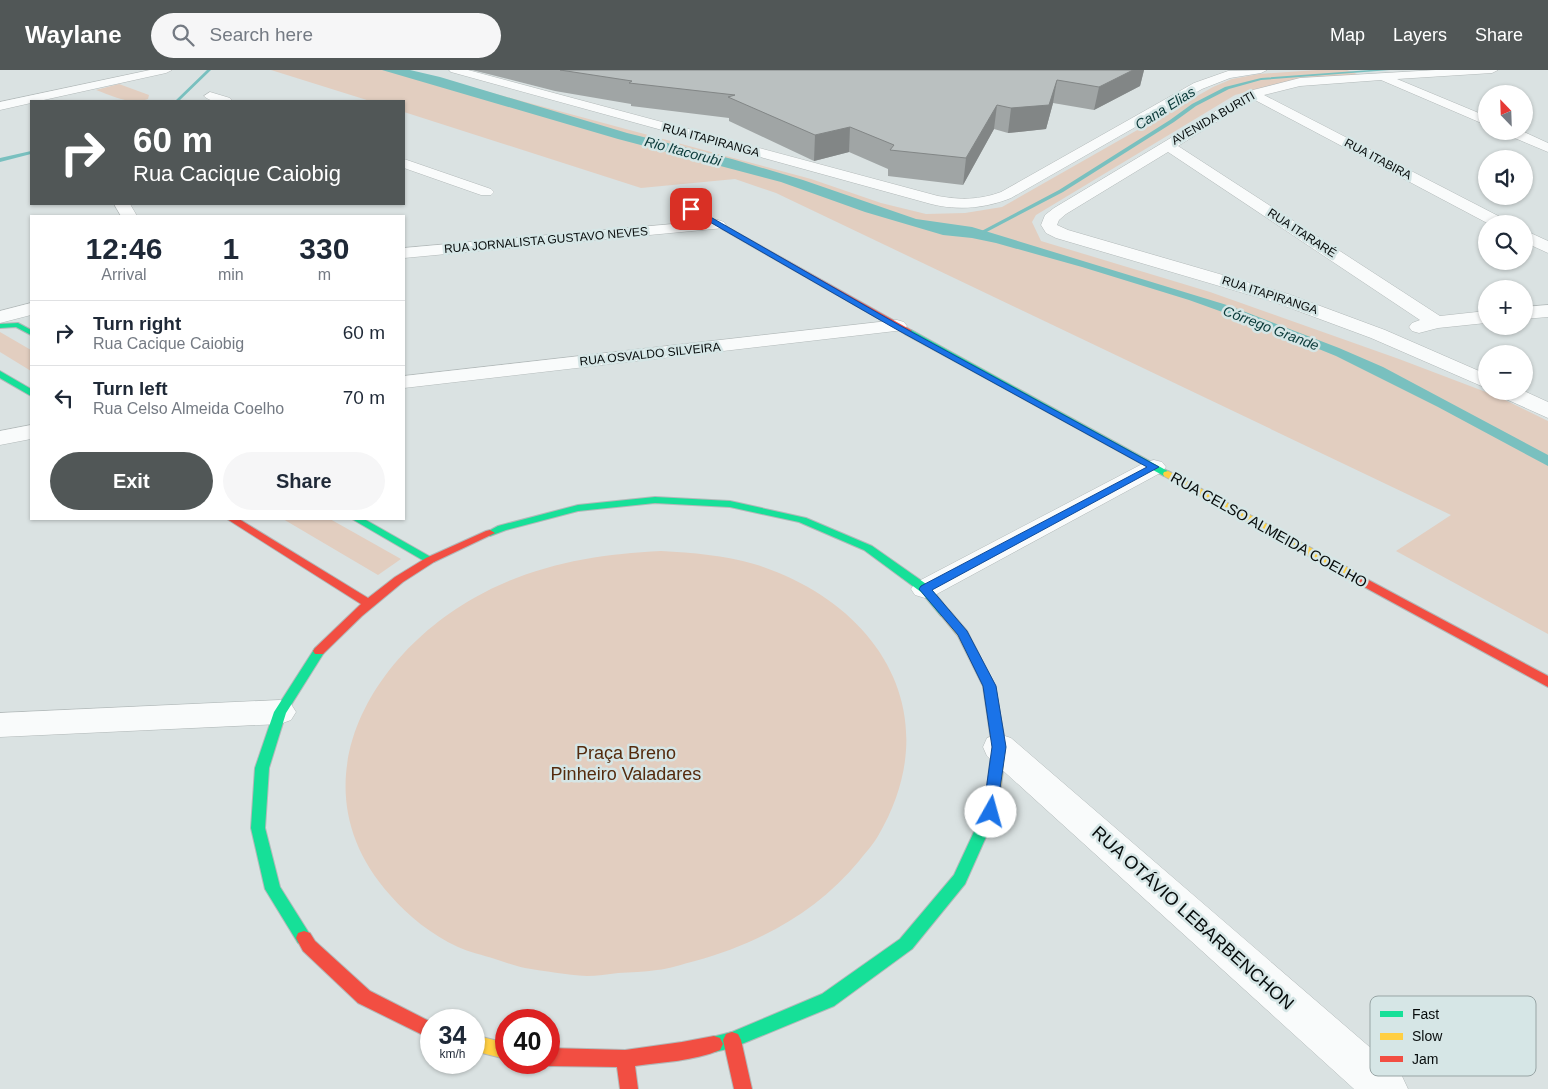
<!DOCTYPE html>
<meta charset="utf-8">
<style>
body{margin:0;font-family:Arial,sans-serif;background:#f6f6f7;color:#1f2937;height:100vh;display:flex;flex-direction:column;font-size:19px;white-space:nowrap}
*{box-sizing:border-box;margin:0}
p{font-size:16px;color:#747a83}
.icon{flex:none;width:28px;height:28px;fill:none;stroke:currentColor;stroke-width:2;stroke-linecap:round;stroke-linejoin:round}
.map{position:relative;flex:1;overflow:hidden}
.details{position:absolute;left:30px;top:145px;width:375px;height:305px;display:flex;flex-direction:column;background:#fff;border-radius:0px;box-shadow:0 1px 4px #0004}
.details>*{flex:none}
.hud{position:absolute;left:30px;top:30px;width:375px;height:105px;border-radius:0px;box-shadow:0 1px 4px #0004;background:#515757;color:#fff;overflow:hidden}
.needle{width:32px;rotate:337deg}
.fabs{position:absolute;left:1478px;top:15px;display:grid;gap:10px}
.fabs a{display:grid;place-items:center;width:55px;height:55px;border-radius:50%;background:#fff;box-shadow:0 1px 4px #0004;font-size:25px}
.speed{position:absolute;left:420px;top:939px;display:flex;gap:10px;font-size:25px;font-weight:700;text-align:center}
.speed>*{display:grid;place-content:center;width:65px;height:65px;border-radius:50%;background:#fff;box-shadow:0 1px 4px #0004;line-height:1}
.speed small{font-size:12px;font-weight:400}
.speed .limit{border:8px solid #d22;background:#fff;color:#111}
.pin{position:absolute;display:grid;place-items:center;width:42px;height:42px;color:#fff;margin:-21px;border-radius:10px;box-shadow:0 2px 8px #0006}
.me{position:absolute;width:55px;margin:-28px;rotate:7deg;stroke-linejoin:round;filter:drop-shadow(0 0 4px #0008)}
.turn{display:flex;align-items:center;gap:18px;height:105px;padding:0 20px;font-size:22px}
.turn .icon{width:65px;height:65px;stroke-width:2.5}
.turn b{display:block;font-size:35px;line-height:42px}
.eta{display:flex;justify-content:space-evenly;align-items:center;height:85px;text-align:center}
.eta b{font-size:30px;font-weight:800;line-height:35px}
.primary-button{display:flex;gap:10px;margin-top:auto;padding:10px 20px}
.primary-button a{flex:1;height:58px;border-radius:30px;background:#515757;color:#fff;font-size:20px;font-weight:800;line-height:58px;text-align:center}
.primary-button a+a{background:#f6f6f7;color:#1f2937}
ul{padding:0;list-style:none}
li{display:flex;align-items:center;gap:15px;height:65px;padding:0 20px;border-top:1px solid #e0e1e3}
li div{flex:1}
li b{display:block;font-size:19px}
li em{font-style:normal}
header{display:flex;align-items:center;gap:30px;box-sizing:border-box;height:70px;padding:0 25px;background:#515757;color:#fff}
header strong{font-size:24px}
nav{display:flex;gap:28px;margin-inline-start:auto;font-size:18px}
.search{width:350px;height:45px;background:#f6f6f7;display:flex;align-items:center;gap:12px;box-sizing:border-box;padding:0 18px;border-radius:28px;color:#747a83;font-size:19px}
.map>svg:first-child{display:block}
.green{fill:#e2cec0}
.water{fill:#79c0bf}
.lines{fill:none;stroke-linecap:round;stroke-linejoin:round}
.stream{fill:#79c0bf;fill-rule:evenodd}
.street-casing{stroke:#b2b9b9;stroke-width:1}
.fast-casing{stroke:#b2b9b9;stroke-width:2}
.slow-casing{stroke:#b2b9b9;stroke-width:2}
.jam-casing{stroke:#b2b9b9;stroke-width:2}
.street{fill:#f9fbfb;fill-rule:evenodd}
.fast{fill:#16e098;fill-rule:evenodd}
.slow{fill:#ffcf43;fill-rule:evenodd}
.jam{fill:#f24e42;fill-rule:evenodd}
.wall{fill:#a0a5a5}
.shaded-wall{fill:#828686}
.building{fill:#bac0c0;stroke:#828686}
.route{fill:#1a73e8;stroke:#114b97}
.labels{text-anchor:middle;stroke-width:5;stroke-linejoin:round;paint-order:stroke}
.far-street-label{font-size:12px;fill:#070c0c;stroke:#d6e6e6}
.far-water-label{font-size:14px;font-style:italic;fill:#083837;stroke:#d6e6e6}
.street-label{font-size:15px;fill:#070c0c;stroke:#d6e6e6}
.near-park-label{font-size:18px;fill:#542b0e;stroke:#d6e6e6}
.near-street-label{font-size:18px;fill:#070c0c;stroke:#d6e6e6}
.key{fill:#d6e6e6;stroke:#98a5a5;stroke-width:1}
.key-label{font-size:14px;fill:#070c0c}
</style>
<header>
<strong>Waylane</strong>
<div class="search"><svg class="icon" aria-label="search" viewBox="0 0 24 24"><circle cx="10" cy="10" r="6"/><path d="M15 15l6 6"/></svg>Search here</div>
<nav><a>Map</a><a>Layers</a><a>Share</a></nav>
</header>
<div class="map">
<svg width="1548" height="1019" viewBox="0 0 1548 1019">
<rect width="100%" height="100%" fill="#dae2e2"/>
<path class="green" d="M271,0h136l404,109 70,24 45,11 39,-1 37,-6 211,-120 19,-8 27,-5 59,-4h29l15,6 -81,7 -46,12 -199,120 -4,7 9,19 169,51 189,67 100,38 49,24v213l-152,-83 55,-36 -675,-322 -41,-14 -94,9 -237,-76v-11h-34z
M119,14l30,11 -1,4c-19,6 -35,-3 -52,-9z
M0,262l31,18v21l-31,-19z
M283,449h47l71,40 -23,16z
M661,481c32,2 63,4 93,13 125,39 195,151 124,272 -5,9 -13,17 -19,25 -42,51 -101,83 -164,100 -13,3 -25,8 -38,9 -13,2 -26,2 -39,3 -10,1 -21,3 -31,3 -21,-1 -42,-5 -62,-8 -11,-2 -20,-6 -30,-9 -12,-4 -26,-7 -37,-12 -26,-12 -50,-31 -68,-52 -95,-106 -24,-236 84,-297 58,-33 122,-44 187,-47z"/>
<path class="water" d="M382,0h28l30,7 187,56 105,26 71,21 113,39 56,8 258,79 109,42 44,19 165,88v11l-110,-59 -102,-51 -69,-28 -78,-28 -107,-33 -86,-24 -24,-5 -29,-3 -78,-23 -84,-30 -163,-43z"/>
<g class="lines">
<path class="stream" d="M207,0h4l-32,31h-4z
M1370,0h20l-129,10 -32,9 -33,17 -22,16 -111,70 -84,44 -5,-1 85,-45 111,-70 22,-16 33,-17 36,-9z
M31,81v3l-31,8v-4z"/>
<defs>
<path id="street" d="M150,0h22l-6,3 -127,28h-8v2l-31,7v-8z
M449,0h19l470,126c22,4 42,4 63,-4l193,-109 34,-12 39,-1 -6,3 -31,5 -28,11 -191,109c-25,10 -52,13 -80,6l-480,-132z
M1436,0h62l-6,3 -95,6 89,37v9l-105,-45 -81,6 -36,9 244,126 2,3h-21l-236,-125 -75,47 262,170 46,-5v12l-48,5 -19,5 -7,-2 -3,-4 3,-4 8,-3 -252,-168 -102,62 -7,6 -2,5 11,5 220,64 97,36 101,44v14l-115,-50 -97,-36 -218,-64 -10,-5 -5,-8 4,-10 9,-7 195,-117 51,-13z
M210,22l20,6 2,3c-9,1 -21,2 -28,-5z
M1503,61h19l26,12v9l-43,-18z
M404,89l87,30 3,3 -3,3h-10l-77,-27z
M114,134h16l7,12h-16z
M718,150l6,2 2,3 -2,3 -320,30v-10z
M1524,160l24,11v12l-24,-11z
M31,233v12l-31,8v-12z
M1548,235v12l-24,2v-12z
M897,250l7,2 3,4 -3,4 -500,58v-12z
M1496,321h28l24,11v16l-49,-22z
M31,355v14l-31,6v-14z
M1154,390l8,2 4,5 -4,5 -227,123 -10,3 -10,-3 -4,-6 4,-6 231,-121z
M280,630l11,4 5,8 -5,8 -11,4 -280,13v-24z
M999,664l12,4 390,336 7,15h-54l-367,-333 -4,-9 4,-9z"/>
<path id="fast" d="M18,253l13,7v5l-15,-8 -16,1v-4z
M905,260h6l262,144 -1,2h-8l-259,-142z
M0,301l31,18v7l-31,-18z
M655,427l75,4 76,17 66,28 57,40 22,27 -2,3h-8l-20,-24 -57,-42 -65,-28 -69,-15 -75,-4 -77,8 -72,19 -16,6 -5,-3 13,-7 80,-21z
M352,449h12l72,41 -2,2h-8z
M319,577l4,1 2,3 -39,62 -17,55 -4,60 15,59 32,51 -2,5 -6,2 -6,-2 -33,-54 -14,-61 4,-60 19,-56 41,-64z
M991,734l5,2 2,4 -33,74 -53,65 -78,57 -102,42 -18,4 -6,-2 -3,-6 3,-6 24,-6 90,-38 78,-55 54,-64 32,-69z"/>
<path id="slow" d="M1168,401l197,106 2,3 -6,4 -4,-1 -193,-107 -1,-2 1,-2z
M945,539l4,1 18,21 28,55 11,61 -8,63 -2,4 -5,2 -5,-2 -2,-4 8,-63 -9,-61 -25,-50 -19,-23z
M474,965l32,8v16l-32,-8z"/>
<path id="jam" d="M677,129l234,131 1,2 -7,2 -230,-132 -1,-1z
M227,449h12l129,79 27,-21 31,-19 60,-27 4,-1 5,3 -61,29 -31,20 -41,34 -39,38h-8l-2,-3 2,-3 46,-44z
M1361,506l187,100v11l-191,-104 -2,-3z
M304,861l6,2 5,8 55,50 61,31v17l-73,-36 -55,-52 -7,-13 2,-5z
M732,962l6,2 3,6 11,49h-18l-11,-49 3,-6z
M714,966l6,2 3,6 -3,6c-26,11 -57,12 -85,16l3,23h-18l-3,-22 -68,-1 -6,-4h6v-14l76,2 57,-8z"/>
</defs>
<use href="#street" class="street-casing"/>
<use href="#fast" class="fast-casing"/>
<use href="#slow" class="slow-casing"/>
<use href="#jam" class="jam-casing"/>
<use href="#street" class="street"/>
<use href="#fast" class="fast"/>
<use href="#slow" class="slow"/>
<use href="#jam" class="jam"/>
</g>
<path class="wall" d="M472,0h672l-4,16 -46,24 -41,-7 -7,26 -38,4 -14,-4 -31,56 -75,-9v-7l-39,-17 -35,9 -85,-40v-3l-98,-12v-2l-76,-13z"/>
<path class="shaded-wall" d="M1105,0h39l-4,16 -46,24 5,-23z
M1057,10l-4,23 -7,26 -38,4 3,-25z
M997,35l-3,24 -31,56 3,-27z
M850,57l-1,25 -35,9 1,-26z"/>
<path class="building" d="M560,0h573l-34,17 -42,-7 -8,25 -38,3 -14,-3 -31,53 -76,-8 4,-5 -44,-18 -35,8 -87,-38 7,-2 -106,-12 3,-2z"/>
<path class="route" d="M689,137h4l206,118 260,142 -227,123 35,41 29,55 10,61 -10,69 -5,2 -5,-2 -3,-4 9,-65 -9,-61 -25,-51 -39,-46 2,-3 226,-119 -253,-139 -205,-118z"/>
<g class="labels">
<g class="far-street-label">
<text transform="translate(1213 48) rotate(-30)" y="4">AVENIDA BURITI</text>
<text transform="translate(711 70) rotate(15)" y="4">RUA ITAPIRANGA</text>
<text transform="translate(1378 89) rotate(28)" y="4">RUA ITABIRA</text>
<text transform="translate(1302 163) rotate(33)" y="4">RUA ITARARÉ</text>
<text transform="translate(546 170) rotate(-5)" y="4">RUA JORNALISTA GUSTAVO NEVES</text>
<text transform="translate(1270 225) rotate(18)" y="4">RUA ITAPIRANGA</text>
<text transform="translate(650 284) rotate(-6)" y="4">RUA OSVALDO SILVEIRA</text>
</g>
<g class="far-water-label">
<text transform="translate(1165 38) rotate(-32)" y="5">Cana Elias</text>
<text transform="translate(683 81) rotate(15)" y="5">Rio Itacorubi</text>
<text transform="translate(1271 258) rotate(21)" y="5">Córrego Grande</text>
</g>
<g class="street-label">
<text transform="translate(1269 460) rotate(29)" y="5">RUA CELSO ALMEIDA COELHO</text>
</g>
<g class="near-park-label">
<text x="626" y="689">Praça Breno<tspan x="626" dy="21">Pinheiro Valadares</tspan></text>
</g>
<g class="near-street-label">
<text transform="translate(1193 848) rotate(42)" y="6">RUA OTÁVIO LEBARBENCHON</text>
</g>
</g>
<rect x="1370" y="926" width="166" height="80" rx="8" class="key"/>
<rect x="1380" y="941" width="23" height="6" fill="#16e098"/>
<rect x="1380" y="963" width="23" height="7" fill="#ffcf43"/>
<rect x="1380" y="986" width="23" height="6" fill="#f24e42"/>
<g class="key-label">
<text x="1412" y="949">Fast</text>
<text x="1412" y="971">Slow</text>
<text x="1412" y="994">Jam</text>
</g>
</svg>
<div class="fabs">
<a><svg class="needle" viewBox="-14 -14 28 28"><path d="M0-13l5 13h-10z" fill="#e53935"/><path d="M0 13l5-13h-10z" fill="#747a83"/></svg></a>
<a><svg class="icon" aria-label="sound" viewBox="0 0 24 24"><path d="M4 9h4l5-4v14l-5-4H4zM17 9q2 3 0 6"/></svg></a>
<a><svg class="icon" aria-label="search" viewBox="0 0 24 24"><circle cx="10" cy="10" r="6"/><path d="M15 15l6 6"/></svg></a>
<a>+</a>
<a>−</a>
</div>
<div class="speed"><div>34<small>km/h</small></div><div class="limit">40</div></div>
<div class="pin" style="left:691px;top:139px;background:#d93025"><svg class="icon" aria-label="arrive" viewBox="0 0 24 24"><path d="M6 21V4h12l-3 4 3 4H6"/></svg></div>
<svg class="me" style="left:991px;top:742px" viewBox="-20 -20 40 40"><circle r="19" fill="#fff"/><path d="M0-13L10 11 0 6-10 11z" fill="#1a73e8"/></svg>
<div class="hud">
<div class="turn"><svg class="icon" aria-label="right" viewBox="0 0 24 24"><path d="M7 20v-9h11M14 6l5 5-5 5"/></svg><div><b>60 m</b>Rua Cacique Caiobig</div></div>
</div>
<section class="details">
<div class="eta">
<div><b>12:46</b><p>Arrival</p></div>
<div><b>1</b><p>min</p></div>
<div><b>330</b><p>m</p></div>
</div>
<ul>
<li><svg class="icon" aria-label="right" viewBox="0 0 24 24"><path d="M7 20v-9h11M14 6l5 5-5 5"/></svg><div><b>Turn right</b><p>Rua Cacique Caiobig</p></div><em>60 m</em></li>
<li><svg class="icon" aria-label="left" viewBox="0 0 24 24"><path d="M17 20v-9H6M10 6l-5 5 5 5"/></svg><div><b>Turn left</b><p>Rua Celso Almeida Coelho</p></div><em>70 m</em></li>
</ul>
<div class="primary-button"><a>Exit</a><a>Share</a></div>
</section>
</div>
